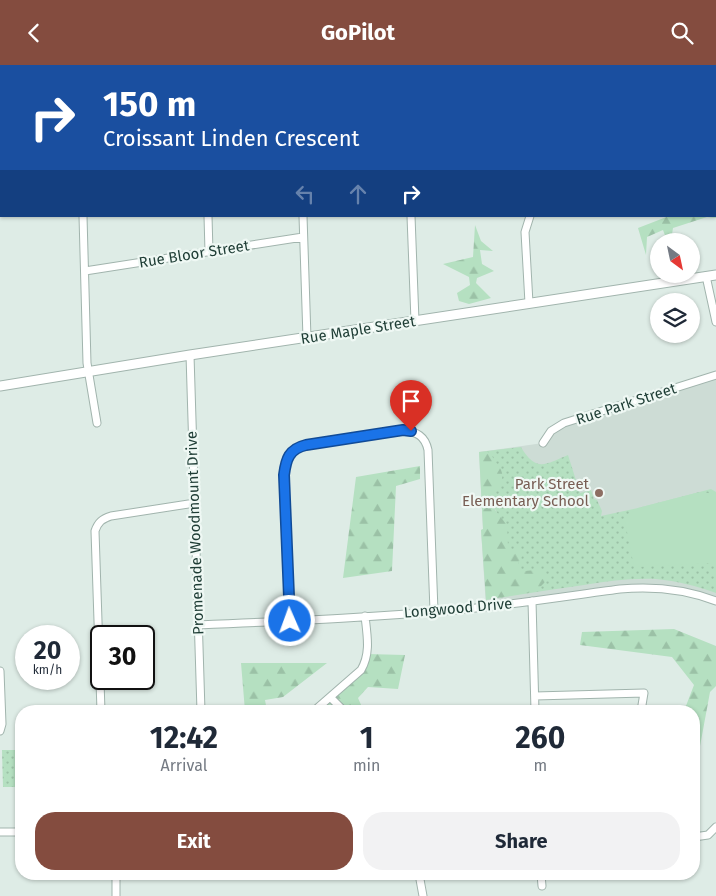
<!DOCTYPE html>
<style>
body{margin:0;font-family:"Fira Sans",sans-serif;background:#f2f2f3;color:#1f2937;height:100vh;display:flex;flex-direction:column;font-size:19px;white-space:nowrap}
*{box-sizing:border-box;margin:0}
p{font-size:16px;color:#747a83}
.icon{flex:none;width:28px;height:28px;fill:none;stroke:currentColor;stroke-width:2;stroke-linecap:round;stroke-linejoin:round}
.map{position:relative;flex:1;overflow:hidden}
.details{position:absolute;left:15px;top:640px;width:685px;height:175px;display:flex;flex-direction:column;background:#fff;border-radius:20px;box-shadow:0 1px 4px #0004}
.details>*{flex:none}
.hud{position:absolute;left:0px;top:0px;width:716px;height:152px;box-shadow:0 1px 4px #0004;background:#1a4fa0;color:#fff;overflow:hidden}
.needle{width:32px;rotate:147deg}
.tools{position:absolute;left:650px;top:168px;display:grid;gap:10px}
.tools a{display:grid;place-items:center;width:50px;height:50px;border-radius:50%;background:#fff;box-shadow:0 1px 4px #0004;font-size:25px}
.speed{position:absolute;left:15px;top:560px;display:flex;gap:10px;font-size:25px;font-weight:700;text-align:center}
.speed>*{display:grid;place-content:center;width:65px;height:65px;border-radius:50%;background:#fff;box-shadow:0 1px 4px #0004;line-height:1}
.speed small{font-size:12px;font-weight:400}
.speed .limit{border:2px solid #111;border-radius:8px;background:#fff;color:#111}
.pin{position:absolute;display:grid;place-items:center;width:42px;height:42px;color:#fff;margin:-51px -21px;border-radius:50% 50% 50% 0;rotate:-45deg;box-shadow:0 0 5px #0007}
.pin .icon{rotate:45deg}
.me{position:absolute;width:55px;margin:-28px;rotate:358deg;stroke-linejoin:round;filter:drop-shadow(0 0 4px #0008)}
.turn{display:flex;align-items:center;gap:18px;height:105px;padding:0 20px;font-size:22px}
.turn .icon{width:65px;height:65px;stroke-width:2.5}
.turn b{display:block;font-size:35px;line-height:42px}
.lanes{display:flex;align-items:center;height:48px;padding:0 20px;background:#0003;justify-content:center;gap:25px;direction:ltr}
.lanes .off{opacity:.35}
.eta{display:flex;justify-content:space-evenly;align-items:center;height:85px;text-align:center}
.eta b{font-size:30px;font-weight:700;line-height:35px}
.action{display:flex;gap:10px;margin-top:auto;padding:10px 20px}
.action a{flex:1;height:58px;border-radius:20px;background:#844c3f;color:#fff;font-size:20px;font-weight:700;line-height:58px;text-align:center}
.action a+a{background:#f2f2f3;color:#1f2937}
header{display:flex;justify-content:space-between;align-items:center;height:65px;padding:0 20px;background:#844c3f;color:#fff;font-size:22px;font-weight:700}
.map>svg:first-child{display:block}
.built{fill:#cddcd5}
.grass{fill:url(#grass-dots)}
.forest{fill:url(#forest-firs)}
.garden{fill:#b5e0c1}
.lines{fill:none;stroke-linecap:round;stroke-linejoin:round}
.minor-casing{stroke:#a1b4ad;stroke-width:9}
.tertiary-casing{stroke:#a1b4ad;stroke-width:11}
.minor{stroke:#fff;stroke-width:7}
.tertiary{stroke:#fff;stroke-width:9}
.route-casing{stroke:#114b97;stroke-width:12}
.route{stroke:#1a73e8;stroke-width:9}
.education-dot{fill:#8d6e63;stroke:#eff8f4;stroke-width:2}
.labels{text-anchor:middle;stroke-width:4.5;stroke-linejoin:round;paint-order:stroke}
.street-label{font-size:15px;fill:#1e3d35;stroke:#eff8f4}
.education-label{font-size:15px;fill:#785e54;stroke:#eff8f4;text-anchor:end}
</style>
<header><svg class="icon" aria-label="back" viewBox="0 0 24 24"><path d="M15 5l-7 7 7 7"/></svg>GoPilot<svg class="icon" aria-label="search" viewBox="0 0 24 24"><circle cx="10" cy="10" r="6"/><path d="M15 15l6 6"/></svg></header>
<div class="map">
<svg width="716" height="831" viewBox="0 0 716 831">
<defs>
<pattern id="grass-dots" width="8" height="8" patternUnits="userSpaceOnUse" patternTransform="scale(1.25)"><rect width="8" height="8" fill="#b5e0c1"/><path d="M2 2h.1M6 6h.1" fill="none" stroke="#9bc1a6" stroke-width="1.8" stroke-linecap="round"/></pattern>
<pattern id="forest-firs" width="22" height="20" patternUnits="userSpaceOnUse" patternTransform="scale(1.25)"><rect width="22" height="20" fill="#b5e0c1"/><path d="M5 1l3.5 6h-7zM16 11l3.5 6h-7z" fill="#9bc1a6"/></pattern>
</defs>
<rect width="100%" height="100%" fill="#deece6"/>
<path class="built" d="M716,310v226l-73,-14 -157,20 -5,-77 2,-1 -4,-77 64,-9 21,-20z"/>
<path class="grass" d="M521,382c15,26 25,17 47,8l12,38 11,-3 3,9 3,1 5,11 -1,5 37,-8 73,-19 5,3v101c-19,-7 -39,-12 -60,-14 -24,-1 -48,2 -72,6 -28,4 -56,8 -84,13l3,-72 -13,-28 -3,-47z
M2,685h19v37h-18z"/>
<path class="forest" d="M715,75l1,78 -9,-1 -34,11 -2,13h-4l-4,-11 -16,7 -1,18 -8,-27 31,-12h46z
M475,160l6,16 12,10 -13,-1 2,14 12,7 -17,7 -1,5 15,15 -22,6 -10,-3 -2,-8 13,-8 -1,-8 -26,-13 30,-7z
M487,386c5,4 7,8 10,13 12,14 1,21 -7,34l5,12 12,15 1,22 6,5 4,-3 5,5 -8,16c13,4 16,-4 31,4l-1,8 -9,9 -50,9 -5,-70 2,-1 -4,-77z
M420,401v13l-24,7 -4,85 -49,7 13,-101z
M674,564l42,17v40l-6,6 -12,65 -4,-8v-38h-10l10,-26 -22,-28 -92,-12 2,-13z
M367,589l38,1 -7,34 -30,-2 -10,11 4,9 36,-1 1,5h-85l47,-41z
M241,598h86l-44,34 -18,3 2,11h-22z"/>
<path class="garden" d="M700,427l16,2v69l-82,4 -10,-50 14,-9z"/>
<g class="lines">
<defs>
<path id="minor" d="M203,0v1
M298,0v1
M406,0v1
M640,0l1,1
M323,1l11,-1
M83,151l4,147 10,60
M208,151l1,36
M303,151l4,122
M411,151l4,105
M85,206l218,-34
M706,211l10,46
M529,238l-4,-71 5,-16
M190,290l11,356
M543,378l8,-12 13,-8 152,-48
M532,536l3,110
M290,556l-6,-146c2,-16 5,-26 22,-30l97,-15c14,2 22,6 25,20l6,161
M198,560c96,-4 192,-8 287,-18 45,-5 90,-12 135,-18 33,-3 65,0 96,12
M0,606l2,53 -2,7
M535,631l109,-3 -3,18
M330,632l14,14
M101,646l-6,-180c3,-9 7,-12 16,-15l84,-13
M314,646l47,-41c10,-17 6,-35 4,-54
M0,767h21
M694,772l14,-2 8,-8
M419,809l4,22
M541,809l1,12
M116,831v-22"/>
<path id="tertiary" d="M0,321l190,-31 526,-80"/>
</defs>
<use href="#minor" class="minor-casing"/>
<use href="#tertiary" class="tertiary-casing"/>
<use href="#minor" class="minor"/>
<use href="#tertiary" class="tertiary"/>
</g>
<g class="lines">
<defs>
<path id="route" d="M290,556l-6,-146c2,-16 5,-26 22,-30l97,-15 8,1"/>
</defs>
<use href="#route" class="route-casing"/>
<use href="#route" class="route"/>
</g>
<circle class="education-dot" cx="599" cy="428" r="5"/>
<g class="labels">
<g class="street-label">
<text transform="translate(194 189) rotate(-9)" y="5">Rue Bloor Street</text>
<text transform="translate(358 265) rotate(-9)" y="5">Rue Maple Street</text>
<text transform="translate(626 339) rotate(-18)" y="5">Rue Park Street</text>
<text transform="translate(195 468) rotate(-92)" y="5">Promenade Woodmount Drive</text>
<text transform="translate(458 543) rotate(-5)" y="5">Longwood Drive</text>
</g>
<g class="education-label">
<text x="589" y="424">Park Street<tspan x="589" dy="17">Elementary School</tspan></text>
</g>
</g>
</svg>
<div class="tools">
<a><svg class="needle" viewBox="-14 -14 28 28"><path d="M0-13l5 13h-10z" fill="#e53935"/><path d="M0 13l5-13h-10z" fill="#747a83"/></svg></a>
<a><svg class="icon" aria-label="layers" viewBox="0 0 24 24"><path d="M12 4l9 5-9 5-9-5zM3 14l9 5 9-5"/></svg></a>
</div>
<div class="speed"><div>20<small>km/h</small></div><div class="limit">30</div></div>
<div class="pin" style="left:411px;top:366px;background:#d93025"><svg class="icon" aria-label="arrive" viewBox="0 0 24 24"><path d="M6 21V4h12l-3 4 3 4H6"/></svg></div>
<svg class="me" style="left:290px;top:556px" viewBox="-20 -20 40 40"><circle r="17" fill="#1a73e8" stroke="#fff" stroke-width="3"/><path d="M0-11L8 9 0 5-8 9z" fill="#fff"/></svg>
<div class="hud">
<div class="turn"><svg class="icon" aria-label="right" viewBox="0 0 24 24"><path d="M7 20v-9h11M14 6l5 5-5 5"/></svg><div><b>150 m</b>Croissant Linden Crescent</div></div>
<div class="lanes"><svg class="icon off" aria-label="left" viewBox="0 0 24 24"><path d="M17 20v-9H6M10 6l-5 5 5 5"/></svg><svg class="icon off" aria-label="ahead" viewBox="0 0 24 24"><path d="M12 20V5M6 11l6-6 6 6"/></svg><svg class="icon" aria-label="right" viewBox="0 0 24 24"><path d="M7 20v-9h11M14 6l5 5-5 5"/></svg></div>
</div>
<section class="details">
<div class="eta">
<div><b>12:42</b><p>Arrival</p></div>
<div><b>1</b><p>min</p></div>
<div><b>260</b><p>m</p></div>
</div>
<div class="action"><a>Exit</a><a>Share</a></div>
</section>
</div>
